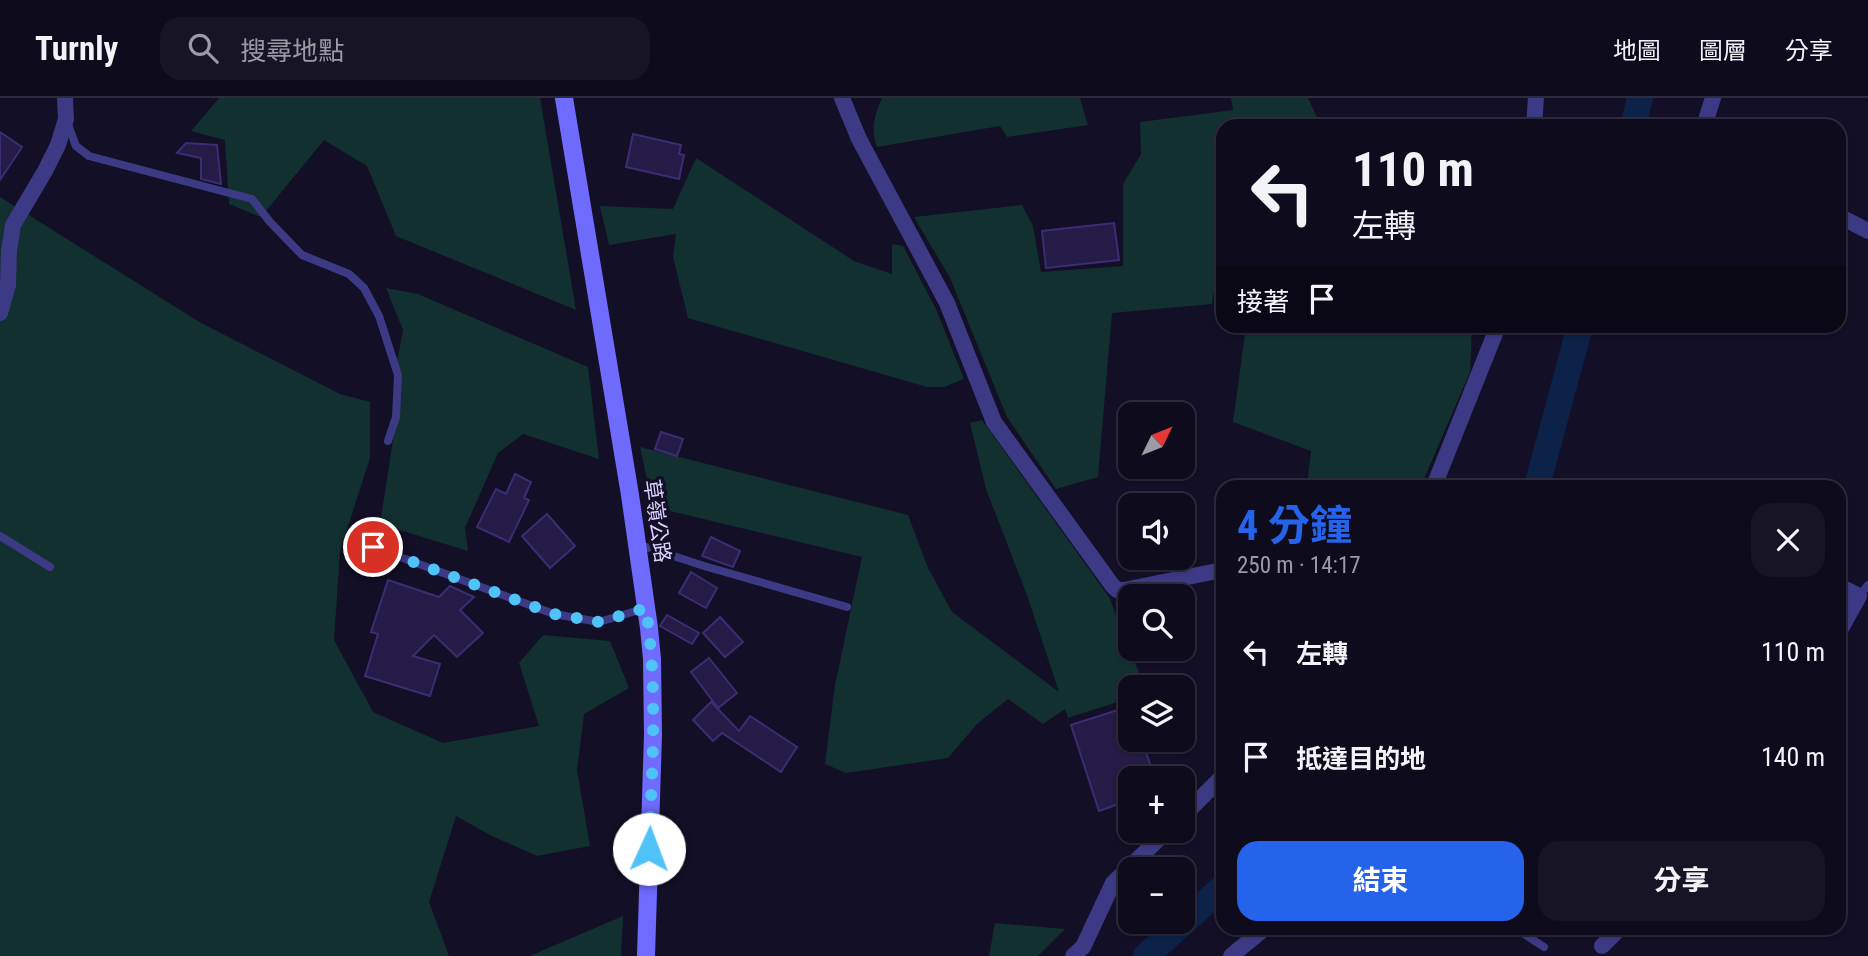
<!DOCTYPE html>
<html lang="zh-TW">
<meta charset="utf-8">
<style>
body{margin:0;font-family:"Roboto Condensed","Noto Sans TC",sans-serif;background:#171425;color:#f1f3f6;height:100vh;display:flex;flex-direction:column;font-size:26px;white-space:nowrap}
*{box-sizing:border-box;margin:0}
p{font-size:23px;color:#9b9ba3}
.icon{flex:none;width:38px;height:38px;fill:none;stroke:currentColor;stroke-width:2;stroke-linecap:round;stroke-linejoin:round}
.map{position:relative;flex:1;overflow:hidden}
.sheet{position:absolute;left:1216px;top:382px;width:630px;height:455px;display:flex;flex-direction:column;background:#0e0b1c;border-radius:21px;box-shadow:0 2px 5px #0004,0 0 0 2px #2e2b3b}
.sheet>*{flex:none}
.banner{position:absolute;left:1216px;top:21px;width:630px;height:214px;border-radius:21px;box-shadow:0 2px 5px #0004,0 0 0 2px #2e2b3b;background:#0e0b1c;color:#f1f3f6;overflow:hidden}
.needle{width:46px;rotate:47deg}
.fabs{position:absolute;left:1118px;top:304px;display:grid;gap:14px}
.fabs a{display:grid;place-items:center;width:77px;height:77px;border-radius:14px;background:#0e0b1c;box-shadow:0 2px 5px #0004,0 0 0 2px #2e2b3b;font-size:35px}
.pin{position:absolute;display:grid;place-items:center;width:60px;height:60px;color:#fff;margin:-30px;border:4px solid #fff;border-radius:50%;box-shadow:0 2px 7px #0007}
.me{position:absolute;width:77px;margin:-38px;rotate:2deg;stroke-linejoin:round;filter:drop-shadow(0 0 5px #0008)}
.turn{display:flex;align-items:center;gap:24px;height:147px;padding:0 21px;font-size:32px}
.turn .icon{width:91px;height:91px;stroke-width:2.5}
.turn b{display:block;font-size:49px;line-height:60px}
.then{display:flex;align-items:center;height:66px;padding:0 21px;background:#0003;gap:14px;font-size:26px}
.round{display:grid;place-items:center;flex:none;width:74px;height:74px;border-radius:21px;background:#171425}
.summary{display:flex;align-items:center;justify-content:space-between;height:119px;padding:0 21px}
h1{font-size:42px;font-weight:700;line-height:52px;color:#2563eb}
.primary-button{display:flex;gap:14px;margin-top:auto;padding:14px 21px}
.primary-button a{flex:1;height:80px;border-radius:21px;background:#2563eb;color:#fff;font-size:28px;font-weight:700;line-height:80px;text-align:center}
.primary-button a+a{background:#171425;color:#f1f3f6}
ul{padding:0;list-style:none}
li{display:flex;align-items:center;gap:21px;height:105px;padding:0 21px}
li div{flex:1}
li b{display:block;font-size:26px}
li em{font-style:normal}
header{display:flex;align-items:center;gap:42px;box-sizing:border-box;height:98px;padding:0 35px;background:#0e0b1c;border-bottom:2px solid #2e2b3b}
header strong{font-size:33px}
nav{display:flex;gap:38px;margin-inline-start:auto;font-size:24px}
.search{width:490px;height:63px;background:#171425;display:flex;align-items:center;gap:18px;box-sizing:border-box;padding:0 24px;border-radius:21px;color:#9b9ba3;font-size:26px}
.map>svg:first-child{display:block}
.green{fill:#12302f}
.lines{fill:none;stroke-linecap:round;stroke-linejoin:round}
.river{stroke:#0c2248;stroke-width:26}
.building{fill:#241b47;stroke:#3b2d73;stroke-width:2}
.service{stroke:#3d3a85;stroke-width:8}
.minor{stroke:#3d3a85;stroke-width:16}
.secondary{stroke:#6f6bff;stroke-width:18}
.route{stroke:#4fc3f7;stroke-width:12;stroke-dasharray:0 21.6}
.labels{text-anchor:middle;stroke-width:7;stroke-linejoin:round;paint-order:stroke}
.street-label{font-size:21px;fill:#d9d4ff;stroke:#130f26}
</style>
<header>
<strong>Turnly</strong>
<div class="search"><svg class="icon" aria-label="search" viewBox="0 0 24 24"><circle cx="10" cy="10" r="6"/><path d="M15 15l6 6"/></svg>搜尋地點</div>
<nav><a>地圖</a><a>圖層</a><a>分享</a></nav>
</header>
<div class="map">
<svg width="1868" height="858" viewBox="0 0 1868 858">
<rect width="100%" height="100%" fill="#130f26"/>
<path class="green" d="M219,0h321l36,212 -180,-74 -29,-70 -43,-26 -63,77 -32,-13 -4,-64 -34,-9z
M882,0h198l8,27 -81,12 -7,-11 -123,21c-7,-16 -2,-34 5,-49z
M1231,0h77l13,28h-98v125l-4,1 -7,52 -100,9 -14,164 -42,12 -49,-72 -57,-139 -36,-61 108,-12 11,21 8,46 82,-6v-82l18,-30 -1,-32 93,-12z
M696,60l158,103 38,13v-30l11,2 33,63 28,70 -20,8h-17l-239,-69 -15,-61 3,-23 -67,11 -9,-39 73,3z
M0,99l201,126 139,71 30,8v56l-30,93 -6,89 39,72 70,31 96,-17 -20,-63 24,-28 67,6 19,47 -45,26 -7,56 13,76 -53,10 -47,-21 -34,-19 -27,86 20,54h-449z
M386,190l32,6 170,73 11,92 -76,-25 -25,19 -33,75 3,23 -88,-27 19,-122 -3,-35 7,-37z
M1246,228h226l-2,46 -49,114h-114l4,-35 -78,-29z
M982,322l127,177 36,91h-15v10l-62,20 -3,-9 -22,15 -35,-25 -31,25 -29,34 -102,15 -21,-9 10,-79 27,-128 -209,-50 -13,-60 268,68 20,53 24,44 107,80 -32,-97 -41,-106 -16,-66z
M623,818l-2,40h-91l2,-1z
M995,825l70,6 -27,27h-49z"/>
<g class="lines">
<path class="river" d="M1633,28l7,-28
M1537,388l43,-160
M1146,858l77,-69"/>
</g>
<path class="building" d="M0,34l22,15 -22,33z
M633,36l48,11 -2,9 5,1 -5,24 -53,-12z
M186,45l31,2 4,39 -20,-5v-21l-24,-5z
M1114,125l5,37 -73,8 -4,-37z
M661,334l22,7 -6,17 -22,-7z
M515,376l16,8 -7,16 5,2 -20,42 -32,-15 19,-38 10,5z
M547,416l28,32 -25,22 -28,-32z
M711,439l29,14 -7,16 -31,-11z
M691,474l26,16 -11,20 -27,-15z
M388,482l51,17 11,-11 24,11 -14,13 23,23 -26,24 -23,-22 -21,21 27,8 -10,32 -65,-20 13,-42 -7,-2z
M667,517l32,18 -7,11 -32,-18z
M720,519l23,25 -18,15 -22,-24z
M709,560l28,35 -19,15 -27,-36z
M711,604l28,29 11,-15 47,31 -16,25 -59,-39 -9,8 -20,-21z
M1130,608v34h17l-1,12 9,27h-25v21l-31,11 -28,-86z"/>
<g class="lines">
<path class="service" d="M67,24l9,24 13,10 163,43 18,23 32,33 47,19 15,14 15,28 19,59 -2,42 -8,24
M0,438l50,31
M637,446l67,22 143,41
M373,449l181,67 45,8 47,-14
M1859,498l9,-11
M1515,830l29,19"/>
<path class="minor" d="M842,0l17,41 88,164 47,119 118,163 5,5h7l93,-19 6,1
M1534,28l2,-28
M1704,28l9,-28
M1839,118l29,15
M0,215l8,-28 1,-34 4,-26 32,-54 13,-26 8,-26 -1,-21
M1434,388l64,-160
M1839,488l20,10 -20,36
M1183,718l40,-40
M1602,848l18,-18
M1073,858l10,-9 30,-64 54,-52
M1231,858l34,-28"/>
<path class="secondary" d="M564,0l66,397 19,133 3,31 1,76 -7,221"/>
</g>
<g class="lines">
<path class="route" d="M373,449l181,67 45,8 47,-14c12,80 6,161 3,241"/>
</g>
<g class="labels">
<g class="street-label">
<text transform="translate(657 423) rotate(82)" y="7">草嶺公路</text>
</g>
</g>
</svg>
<div class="fabs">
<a><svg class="needle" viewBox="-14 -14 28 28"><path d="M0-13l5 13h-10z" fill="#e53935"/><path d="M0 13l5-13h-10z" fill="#9b9ba3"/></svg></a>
<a><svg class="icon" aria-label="sound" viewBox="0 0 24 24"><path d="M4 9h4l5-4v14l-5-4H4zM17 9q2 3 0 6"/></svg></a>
<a><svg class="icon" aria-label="search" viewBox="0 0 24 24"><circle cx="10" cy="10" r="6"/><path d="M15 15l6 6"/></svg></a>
<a><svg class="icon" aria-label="layers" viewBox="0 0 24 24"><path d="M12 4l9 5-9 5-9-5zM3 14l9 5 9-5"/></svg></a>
<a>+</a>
<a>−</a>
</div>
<div class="pin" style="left:373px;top:449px;background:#d93025"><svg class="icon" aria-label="arrive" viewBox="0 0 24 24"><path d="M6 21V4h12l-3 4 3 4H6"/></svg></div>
<svg class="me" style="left:649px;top:751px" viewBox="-20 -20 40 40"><circle r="19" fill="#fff"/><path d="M0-13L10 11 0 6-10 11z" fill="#4fc3f7"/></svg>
<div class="banner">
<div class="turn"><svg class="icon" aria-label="left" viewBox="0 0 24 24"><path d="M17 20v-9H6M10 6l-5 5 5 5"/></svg><div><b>110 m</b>左轉</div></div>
<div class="then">接著<svg class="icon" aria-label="arrive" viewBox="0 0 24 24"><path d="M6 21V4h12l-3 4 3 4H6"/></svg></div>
</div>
<section class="sheet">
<div class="summary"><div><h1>4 分鐘</h1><p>250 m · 14:17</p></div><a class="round"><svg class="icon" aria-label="close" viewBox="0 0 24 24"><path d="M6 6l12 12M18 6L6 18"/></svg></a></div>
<ul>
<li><svg class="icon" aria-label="left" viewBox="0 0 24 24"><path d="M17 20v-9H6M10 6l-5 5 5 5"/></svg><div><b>左轉</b></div><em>110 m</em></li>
<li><svg class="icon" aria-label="arrive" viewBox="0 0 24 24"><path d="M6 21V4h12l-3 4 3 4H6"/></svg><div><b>抵達目的地</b></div><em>140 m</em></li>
</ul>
<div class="primary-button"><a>結束</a><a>分享</a></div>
</section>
</div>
